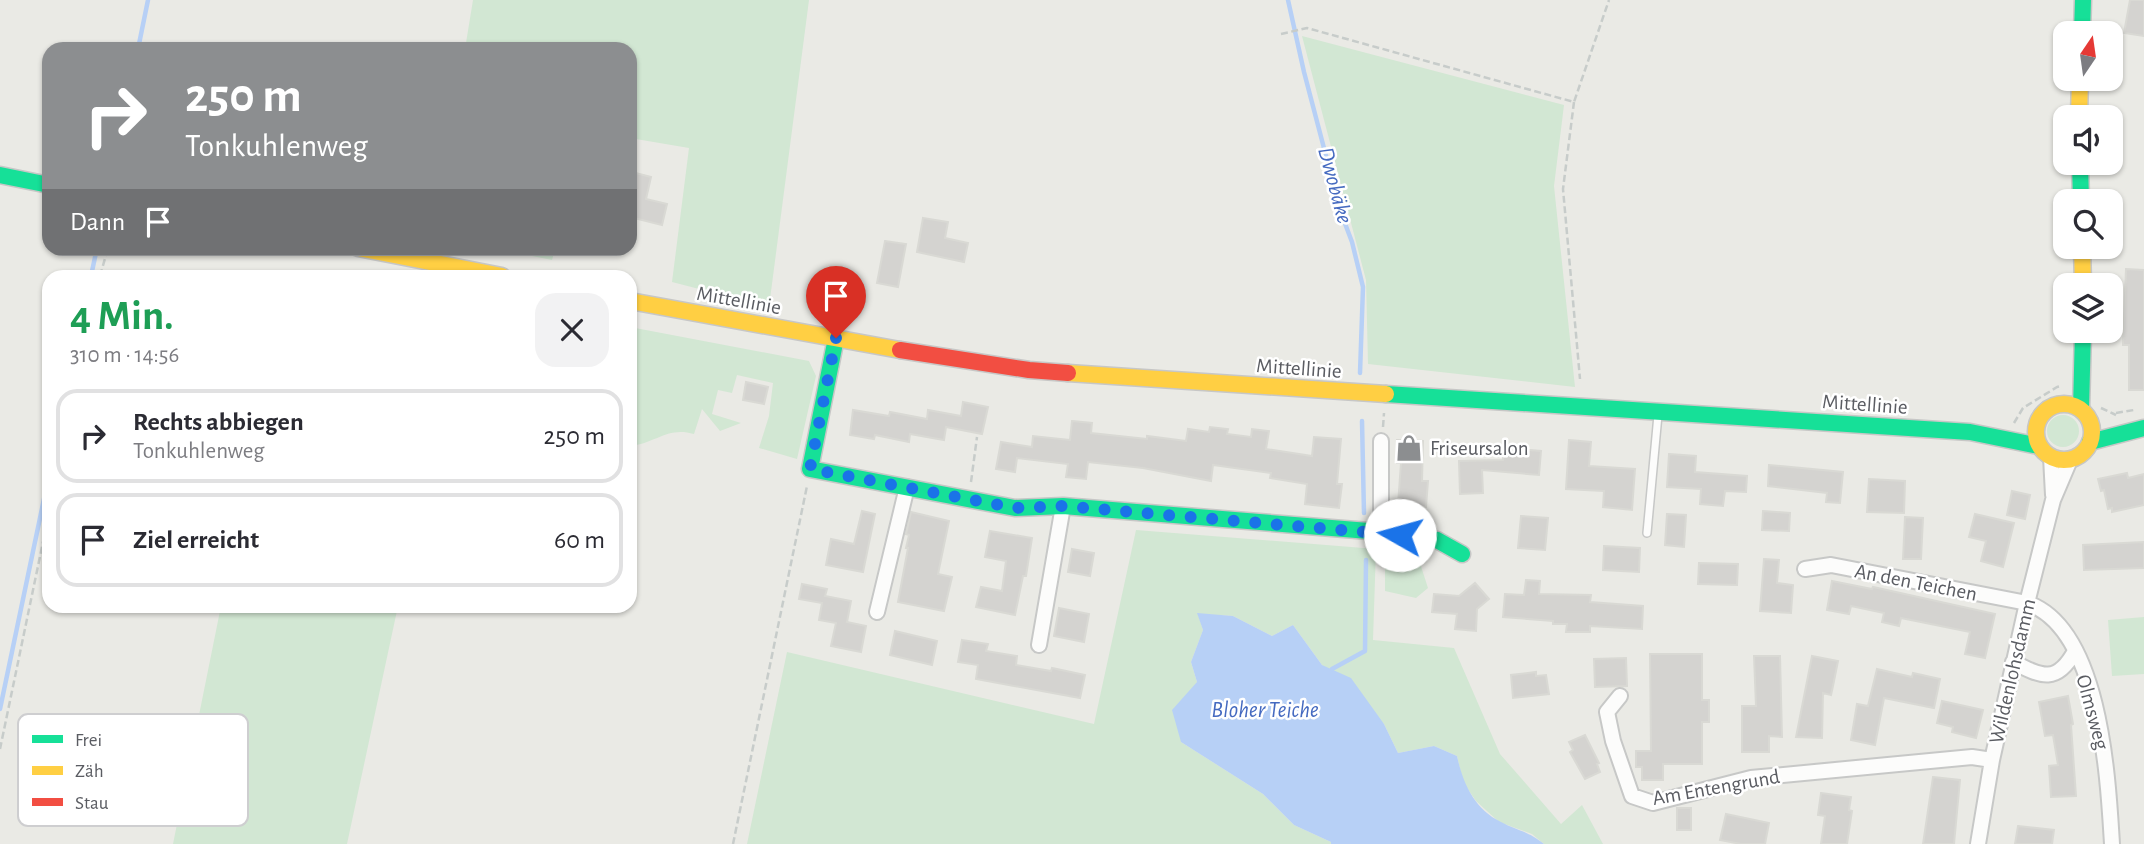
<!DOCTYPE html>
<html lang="de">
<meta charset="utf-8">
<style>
body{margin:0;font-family:"Alegreya Sans",sans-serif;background:#f2f2f3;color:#2b2b33;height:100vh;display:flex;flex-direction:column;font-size:26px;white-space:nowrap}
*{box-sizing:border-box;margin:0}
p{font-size:23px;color:#7c7c81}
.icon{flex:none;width:38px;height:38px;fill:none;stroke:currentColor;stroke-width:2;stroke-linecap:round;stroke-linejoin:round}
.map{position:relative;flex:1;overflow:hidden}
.drawer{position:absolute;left:42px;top:270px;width:595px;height:343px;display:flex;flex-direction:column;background:#fff;border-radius:21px;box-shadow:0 2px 5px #0004}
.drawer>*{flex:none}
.banner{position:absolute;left:42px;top:42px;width:595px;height:214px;border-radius:21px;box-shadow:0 2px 5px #0004;background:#8c8e90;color:#fff;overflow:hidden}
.needle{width:46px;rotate:13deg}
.controls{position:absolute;left:2053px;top:21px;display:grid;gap:14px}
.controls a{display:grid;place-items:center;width:70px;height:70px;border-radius:14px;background:#fff;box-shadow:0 2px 5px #0004;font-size:35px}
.pin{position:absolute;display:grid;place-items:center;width:60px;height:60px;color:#fff;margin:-72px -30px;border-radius:50% 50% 50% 0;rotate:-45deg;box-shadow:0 0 7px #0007}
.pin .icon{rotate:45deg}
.me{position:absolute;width:77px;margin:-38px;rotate:277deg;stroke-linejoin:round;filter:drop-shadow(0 0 5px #0008)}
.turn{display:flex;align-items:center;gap:24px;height:147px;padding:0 28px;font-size:32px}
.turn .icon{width:91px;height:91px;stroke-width:2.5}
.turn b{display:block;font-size:49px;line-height:60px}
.then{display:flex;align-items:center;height:66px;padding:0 28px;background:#0003;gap:14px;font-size:26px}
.round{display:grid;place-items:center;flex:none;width:74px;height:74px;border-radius:21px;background:#f2f2f3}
.headline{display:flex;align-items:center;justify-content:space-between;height:119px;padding:0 28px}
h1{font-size:42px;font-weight:600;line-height:52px;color:#1e9e55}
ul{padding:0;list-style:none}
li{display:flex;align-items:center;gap:21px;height:94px;margin:0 14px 10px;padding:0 14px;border:4px solid #e1e1e2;border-radius:21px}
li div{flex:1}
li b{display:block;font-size:26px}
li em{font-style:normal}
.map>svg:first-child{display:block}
.green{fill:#d2e7d3}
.water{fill:#b7d0f6}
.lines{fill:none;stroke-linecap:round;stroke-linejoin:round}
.stream{stroke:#b7d0f6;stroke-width:4.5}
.building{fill:#d4d3d0;stroke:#d9d9d4;stroke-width:2}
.lane-casing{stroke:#c7c8c7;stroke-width:10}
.street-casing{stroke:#c7c8c7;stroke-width:18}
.fast-casing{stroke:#c7c7c6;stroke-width:19}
.slow-casing{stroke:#c7c7c6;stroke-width:19}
.jam-casing{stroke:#c7c7c6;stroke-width:19}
.path{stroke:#c7ccca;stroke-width:2.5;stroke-dasharray:7 3.5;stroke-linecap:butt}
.lane{stroke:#fcfcfb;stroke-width:7}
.street{stroke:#fcfcfb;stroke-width:14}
.fast{stroke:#16e098;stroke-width:16}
.slow{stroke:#ffcf43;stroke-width:16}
.jam{stroke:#f24e42;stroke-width:16}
.route{stroke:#1a73e8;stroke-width:12;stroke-dasharray:0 21.6}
.labels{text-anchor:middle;stroke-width:5;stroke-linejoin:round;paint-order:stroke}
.street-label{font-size:21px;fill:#5a5c62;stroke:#fff}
.poi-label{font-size:21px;fill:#5a5c62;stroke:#fff;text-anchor:start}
.water-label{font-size:23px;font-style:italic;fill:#456ac0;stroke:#fff}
.key{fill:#fff;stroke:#ceced0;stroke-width:2}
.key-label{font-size:19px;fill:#5a5c62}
</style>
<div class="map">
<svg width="2144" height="844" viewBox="0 0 2144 844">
<rect width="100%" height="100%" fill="#eaeae5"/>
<path class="green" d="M473,0h336l-40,307 -97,-25 17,-134 -59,-10v-89h-165z
M1302,36l262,69 -10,81 21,201 -207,-23 -2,-84z
M507,249v-1l48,1 -3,11 -45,-9z
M630,327l179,34 7,15 -19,83 -38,-11 10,-32 4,-33 -36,-8 -5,18 -14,-3 -6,24 29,9 -21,8 -18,-22 -8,25c-26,-8 -38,9 -64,12z
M2047 431a16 16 0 1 1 32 0a16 16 0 1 1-32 0Z
M1136,530l240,19 -3,91 81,8 46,106 61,70 21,-19 21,39h-59l-12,-10 -33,-12 -23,-21 -13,-19 -6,-26 -23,-10 -36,7 -14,-29 -62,-59 -29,-40 -21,11 -39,-20 -35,-2 5,16 -12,32 6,20 -16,60 82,52 31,31 37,17v2h-584l40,-192 307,72z
M1385,552l33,5 10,31 -12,10 -31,-7z
M221,606h177l-51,238h-174z
M2144,617v57l-32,2 -4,-56z"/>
<path class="water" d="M1197,613l36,3 39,20 21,-11 29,40 29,13 33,46 14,29 36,-7 23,10c6,27 17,53 44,66 17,9 27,9 43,22h-213v-2l-37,-17 -31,-31 -82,-52 -9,-32 25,-28 -6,-20 12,-32z"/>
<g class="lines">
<path class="stream" d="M1288,0l16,72 37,141 11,29 11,45 -3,86
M138,49l10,-49
M91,276l6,-28
M1362,421l2,92
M1332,669l33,-18 1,-91
M0,709l49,-234"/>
</g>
<path class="building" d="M2130,0h14v36l-20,-3z
M632,172l19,5 -5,22 21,5 -5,21 -32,-8z
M923,218l25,4 -3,16 23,5 -4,19 -47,-10z
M885,241l21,3 -8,43 -21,-4z
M2126,269l18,1v120h-15v-45h-6z
M746,382l22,5 -4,17 -21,-4z
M963,402l25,5 -6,27 -36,-7 -2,13 -34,-6 -1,8 -34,-7 -1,4 -24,-4 3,-25 36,6 1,-4 37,7 1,-9 33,6z
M1072,421l20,2 -1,10 56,6v-3l39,5 2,-12 21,3 1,-5 18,2 -1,5 24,3 1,-8 17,2 -3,18 46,7 2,-19 27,2 -4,45h5l-3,24 -34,-4 2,-20 -37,-6 1,-5 -58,-8 -2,16 -68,-13 -55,-6 -2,17 -20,-2 2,-13 -51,-6 -2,14 -19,-3 5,-27 31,5 1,-11 37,4z
M1397,440l26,1 -1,40h6l-2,26 -28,-2 3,-42h-4z
M1569,440l22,2 -2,24 46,3 -3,41 -29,-3 1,-16 -38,-2z
M1504,448l37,3 -2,24 -57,-5 1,23 -23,1 -1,-33 44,-1z
M1669,454l27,2 -1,16 52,4 -1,16 -21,-1 -2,15 -23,-2 1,-15 -34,-2z
M1769,465l74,7 -3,31 -14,-1 1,-9 -59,-7z
M2127,473l1,5 16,-4v31l-32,7v-4l-4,1 -4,-19 -3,1 -3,-12z
M1869,479l36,2 -1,32 -37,-1z
M2012,491l18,4 -5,24 -18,-4z
M862,511l13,3 -12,58 -37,-7 5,-26 23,5z
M1763,511l27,2 -1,18 -27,-1z
M911,512l38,9 -11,53 14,3 -8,34 -46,-9 10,-54h-2l3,-13 -3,-1z
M1667,514l19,1 -2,32 -19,-2z
M1975,514l39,9 -11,44 -22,-6 5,-20 -17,-4z
M1521,516l27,2 -3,32 -27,-2z
M1905,517l18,1 -2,41h-18z
M990,531l42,7 -6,38h-3l-8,39 -39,-8 5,-20 21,4 4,-30 -21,-4z
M2144,542v26l-60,2 -1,-25z
M1604,546l36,2 -1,24 -36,-2z
M1072,549l22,4 -4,23 -22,-4z
M1764,559l15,1 -2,23 16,2 -2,28 -31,-2z
M1699,563l39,1 -1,21 -39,-1z
M1526,580l14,1 -1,13 52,1 -1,7 53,4 -1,23 -52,-3v6h-24l1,-8h-14v-3l-50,-4 2,-23 19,1z
M1832,581l40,8 1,-2 122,27 -10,44 -20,-4 5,-22 -69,-14 -2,8 -17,-4 2,-9 -33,-7 -2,8 -22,-4z
M1475,583l14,16 -12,10 -1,22 -21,-2 2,-15 -25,-2 2,-18 25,2z
M802,584l25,5 -2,7 26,5 -4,21 19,4 -5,26 -30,-6 5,-23 -17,-3 3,-17 -23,-4z
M1059,608l30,6 -5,28 -30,-6z
M895,631l42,10 -5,24 -42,-10z
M962,640l26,4 -2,7 31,5 -1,9 35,6 1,-3 33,7 -5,23 -104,-19 2,-14 -20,-3z
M1650,654h52v46h7v22h-7v42h-39v16h-21v-13h-6v-16h15z
M1754,656h26l2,81 -13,-1v16h-27v-46h14z
M1812,656l26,5 -5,25 -2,9 -8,-2 -1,45 -26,-1z
M1626,658l1,28 -32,1 -1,-28z
M1877,669l35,8 1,-4 27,6 -6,29 -50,-10 -9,47 -24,-5 6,-36 11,2z
M1536,672v4l10,-1 3,19 -36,4 -2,-23z
M2068,696l5,28 -2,1 5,71 -25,1 -2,-31 9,-1 -5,-30 -8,1 -6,-34z
M1942,701l41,9 -7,28 -24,-6 1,-5 -16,-4z
M1585,735l14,28 -2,1 3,8 -15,7 -15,-27 3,-2 -4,-8z
M1933,777l27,3 -6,64h-31z
M1821,793l30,4 -2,13 3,1 -5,33h-26l4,-28 -7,-1z
M1677,808h14v22h-14z
M1726,814l43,9 -4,21h-24l-21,-4z
M2018,826l36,4 -2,14h-37z"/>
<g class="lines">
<defs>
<path id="lane" d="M1647,533l11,-118"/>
<path id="street" d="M2051,457l2,38
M1381,532v-91
M1805,569l26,-4 196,38c74,25 81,176 85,241
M877,612l30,-125
M1039,645l24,-139
M2013,662c29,15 44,22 62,-11
M1620,696l-13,16 6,29 19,55 21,7 98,-25 221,-21 20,3
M1978,844l14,-84 35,-157 26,-103 17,-40"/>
<path id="fast" d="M2082,33l1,-33
M2080,163l1,38
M0,175l49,10
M836,338l-26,131 205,39 48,-2 318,26 56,8 25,14
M1386,394l584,38 69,14
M2081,409l2,-78
M2090,442l54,-14"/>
<path id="slow" d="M2079,117l1,-38
M2082,247l1,38
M358,248l144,28
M630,301l270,49
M1068,373l318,21
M2036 432a28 28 0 1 1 56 0a28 28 0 1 1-56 0Z"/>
<path id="jam" d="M900,350l129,20 39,3"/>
</defs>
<use href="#lane" class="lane-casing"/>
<use href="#street" class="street-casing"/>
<use href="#fast" class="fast-casing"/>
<use href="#slow" class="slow-casing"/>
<use href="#jam" class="jam-casing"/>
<path class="path" d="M1281,34l26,-6 267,74 35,-102
M1574,102l-11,87 17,190
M313,248l27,6
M100,276l8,-28
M2101,408l15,7
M2116,413l18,-3
M2014,423l9,-15 34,-21 5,-1
M1383,427l1,-14
M971,482l6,-45
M0,749l49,-236
M733,844l74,-358"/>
<use href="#lane" class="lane"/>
<use href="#street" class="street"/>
<use href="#fast" class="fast"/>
<use href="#slow" class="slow"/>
<use href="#jam" class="jam"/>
</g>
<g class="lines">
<path class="route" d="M836,338l-26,131 205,39 48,-2 337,29"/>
</g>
<defs>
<symbol id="shop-bare" viewBox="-9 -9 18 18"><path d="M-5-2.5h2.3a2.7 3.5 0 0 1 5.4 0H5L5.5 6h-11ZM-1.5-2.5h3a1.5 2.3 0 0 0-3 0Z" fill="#8c8e90" stroke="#fff" stroke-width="2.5" paint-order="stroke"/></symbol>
</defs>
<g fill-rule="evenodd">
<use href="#shop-bare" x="1390" y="429" width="38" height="38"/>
</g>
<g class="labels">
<g class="street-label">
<text transform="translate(739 300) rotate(10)" y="7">Mittellinie</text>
<text transform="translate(1299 368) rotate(4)" y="7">Mittellinie</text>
<text transform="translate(1865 404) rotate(4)" y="7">Mittellinie</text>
<text transform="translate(1916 582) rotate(11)" y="7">An den Teichen</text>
<text transform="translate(2012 671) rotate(-77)" y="7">Wildenlohsdamm</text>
<text transform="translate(2093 712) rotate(75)" y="7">Olmsweg</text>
<text transform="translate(1716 787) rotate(-10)" y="7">Am Entengrund</text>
</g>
<g class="poi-label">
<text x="1430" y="455">Friseursalon</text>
</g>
<g class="water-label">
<text transform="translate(1336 185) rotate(75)" y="8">Dwobäke</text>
<text x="1265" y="717">Bloher Teiche</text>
</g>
</g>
<rect x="18" y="714" width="230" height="112" rx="10" class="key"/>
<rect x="32" y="735" width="31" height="8" fill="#16e098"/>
<rect x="32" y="766" width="31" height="9" fill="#ffcf43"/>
<rect x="32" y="798" width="31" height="8" fill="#f24e42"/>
<g class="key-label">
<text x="75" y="746">Frei</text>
<text x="75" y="777">Zäh</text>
<text x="75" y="809">Stau</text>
</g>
</svg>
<div class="controls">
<a><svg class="needle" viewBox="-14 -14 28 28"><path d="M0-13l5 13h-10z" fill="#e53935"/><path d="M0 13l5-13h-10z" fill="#7c7c81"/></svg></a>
<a><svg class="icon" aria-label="sound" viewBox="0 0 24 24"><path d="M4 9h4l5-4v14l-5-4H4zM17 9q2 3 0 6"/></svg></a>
<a><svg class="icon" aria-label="search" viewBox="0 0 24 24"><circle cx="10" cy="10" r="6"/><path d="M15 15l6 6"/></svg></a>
<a><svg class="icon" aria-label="layers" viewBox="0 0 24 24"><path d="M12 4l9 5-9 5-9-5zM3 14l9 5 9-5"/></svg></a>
</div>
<div class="pin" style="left:836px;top:338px;background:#d93025"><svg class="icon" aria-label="arrive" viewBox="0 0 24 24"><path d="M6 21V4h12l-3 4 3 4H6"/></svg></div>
<svg class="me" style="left:1400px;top:535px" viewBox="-20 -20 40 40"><circle r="19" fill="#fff"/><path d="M0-13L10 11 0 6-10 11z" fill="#1a73e8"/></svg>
<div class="banner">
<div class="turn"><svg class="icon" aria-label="right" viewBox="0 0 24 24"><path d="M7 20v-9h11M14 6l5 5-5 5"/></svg><div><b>250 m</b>Tonkuhlenweg</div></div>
<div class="then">Dann<svg class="icon" aria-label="arrive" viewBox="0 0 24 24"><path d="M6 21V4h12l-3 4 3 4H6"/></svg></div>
</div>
<section class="drawer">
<div class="headline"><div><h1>4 Min.</h1><p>310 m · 14:56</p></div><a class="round"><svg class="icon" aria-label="close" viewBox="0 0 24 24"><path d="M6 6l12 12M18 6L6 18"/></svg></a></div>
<ul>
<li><svg class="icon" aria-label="right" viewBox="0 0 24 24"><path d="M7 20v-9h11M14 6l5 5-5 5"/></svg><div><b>Rechts abbiegen</b><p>Tonkuhlenweg</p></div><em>250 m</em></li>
<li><svg class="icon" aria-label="arrive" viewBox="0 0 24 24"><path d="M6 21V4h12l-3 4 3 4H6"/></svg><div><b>Ziel erreicht</b></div><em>60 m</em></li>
</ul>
</section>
</div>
